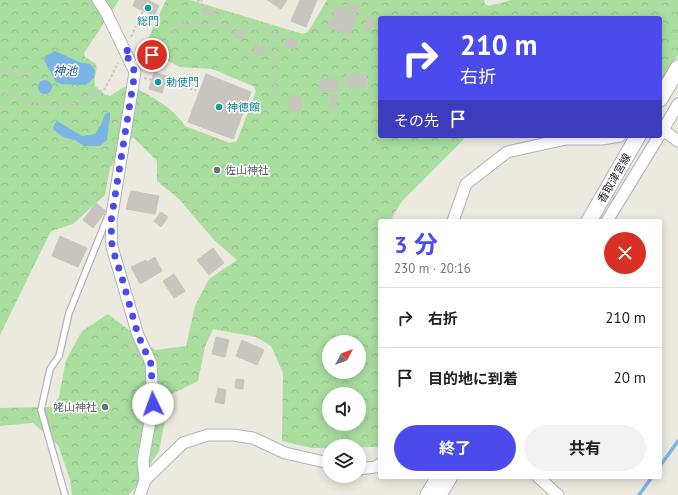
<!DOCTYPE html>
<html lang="ja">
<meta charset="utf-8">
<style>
body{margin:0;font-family:"PT Sans","Noto Sans JP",sans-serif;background:#f2f2f2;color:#202124;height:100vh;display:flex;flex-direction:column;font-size:15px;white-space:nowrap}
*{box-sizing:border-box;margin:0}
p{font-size:13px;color:#757577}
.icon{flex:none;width:22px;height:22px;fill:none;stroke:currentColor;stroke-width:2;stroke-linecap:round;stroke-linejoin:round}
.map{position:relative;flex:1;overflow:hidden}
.sheet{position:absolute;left:378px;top:219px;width:284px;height:260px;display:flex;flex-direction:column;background:#fff;border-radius:4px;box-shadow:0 2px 10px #0003}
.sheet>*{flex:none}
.banner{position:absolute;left:378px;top:16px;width:284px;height:122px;border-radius:4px;box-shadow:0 2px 10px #0003;background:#4b4bec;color:#fff;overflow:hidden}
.needle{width:26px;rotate:49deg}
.fabs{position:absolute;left:322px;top:335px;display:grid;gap:8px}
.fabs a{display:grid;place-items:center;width:44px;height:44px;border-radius:50%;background:#fff;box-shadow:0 2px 10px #0003;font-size:20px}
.pin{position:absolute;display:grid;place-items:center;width:34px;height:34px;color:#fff;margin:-17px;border:2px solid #fff;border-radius:50%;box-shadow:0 1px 4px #0007}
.me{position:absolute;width:44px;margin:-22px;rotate:357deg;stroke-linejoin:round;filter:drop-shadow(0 0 3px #0008)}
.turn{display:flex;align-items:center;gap:14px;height:84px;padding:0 16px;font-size:18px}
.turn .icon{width:52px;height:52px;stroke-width:2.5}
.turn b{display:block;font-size:28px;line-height:34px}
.then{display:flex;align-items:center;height:38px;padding:0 16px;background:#0003;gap:8px;font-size:15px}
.round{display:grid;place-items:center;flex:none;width:42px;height:42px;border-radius:21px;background:#f2f2f2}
.head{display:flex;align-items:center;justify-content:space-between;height:68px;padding:0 16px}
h1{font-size:24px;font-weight:700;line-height:30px;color:#4b4bec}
.primary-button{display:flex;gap:8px;margin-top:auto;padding:8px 16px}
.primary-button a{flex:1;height:46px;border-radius:24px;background:#4b4bec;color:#fff;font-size:16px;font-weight:700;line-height:46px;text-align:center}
.primary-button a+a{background:#f2f2f2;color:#202124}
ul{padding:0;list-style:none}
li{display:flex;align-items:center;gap:12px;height:60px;padding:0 16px;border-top:1px solid #e0e0e0}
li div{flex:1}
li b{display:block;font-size:15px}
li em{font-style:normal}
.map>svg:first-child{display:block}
.forest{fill:url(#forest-crowns);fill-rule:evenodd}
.water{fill:#7ab5e6}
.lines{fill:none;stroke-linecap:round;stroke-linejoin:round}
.stream{stroke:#7ab5e6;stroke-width:3.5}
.building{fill:#c8c5be;stroke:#c7c5b8}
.lane-casing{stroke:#b2b2be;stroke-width:8}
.street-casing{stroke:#b2b2be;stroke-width:13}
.secondary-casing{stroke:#b2b2be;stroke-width:17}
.path{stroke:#c8c8c8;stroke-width:2;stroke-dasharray:3 2;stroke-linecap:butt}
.lane{stroke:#fff;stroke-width:5.5}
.street{stroke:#fff;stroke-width:11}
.secondary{stroke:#fff;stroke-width:15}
.route{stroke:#4b4bec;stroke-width:7;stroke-dasharray:0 12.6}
.culture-dot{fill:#0f9aa8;stroke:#fff;stroke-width:1.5}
.worship-dot{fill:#6b7280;stroke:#fff;stroke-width:1.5}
.labels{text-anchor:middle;stroke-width:3;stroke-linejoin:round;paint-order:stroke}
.culture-label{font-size:11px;fill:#0d838f;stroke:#fff;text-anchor:start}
.worship-label{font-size:11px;fill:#5b616d;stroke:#fff;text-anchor:start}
.street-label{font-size:11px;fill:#2b2b2b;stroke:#fff}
.water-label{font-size:12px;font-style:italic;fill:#185193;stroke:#fff}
</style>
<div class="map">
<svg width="678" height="495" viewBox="0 0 678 495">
<defs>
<pattern id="forest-crowns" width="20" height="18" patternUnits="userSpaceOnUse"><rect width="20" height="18" fill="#a9de9f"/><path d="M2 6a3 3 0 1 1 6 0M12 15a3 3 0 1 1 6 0" fill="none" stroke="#92bf89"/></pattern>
</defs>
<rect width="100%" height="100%" fill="#ece9df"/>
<path class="forest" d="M0,0h119l-35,53 1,4 11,7c2,7 -3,14 -1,22l9,8 6,2 14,-9 6,-2c20,11 42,21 55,41l45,17 7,-2 19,-50 -3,-5 -41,-17 -32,-2 -28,-14 -4,-14 18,-39h24l113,34 5,-2 19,-32h157l1,4 3,2 24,-6h166v55l-18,31v-68h-280v118h87l-65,65 -12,20h-10v226l-51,-1v2h-17l-30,-7 1,-68 -12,-27 -15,-9 -43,-8 -8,18 -7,34 -28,14 -11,56 -24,37 -7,7h-56l-2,-16 -12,-34 -25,-22 -33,3v-18l52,-1 7,-10 7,-37 16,-29 26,-17 47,36 31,-4 9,-40 14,-27 28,-19 -23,-20 -35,-41 -22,-18v-20l-24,-24 -23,31 -5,27 -32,29 -22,7 -51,104zM329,342h30v30h-30zM329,394h30v30h-30z"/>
<path class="water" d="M55,51l24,11 11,2 5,6 -1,8 -8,7 -25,-1 -5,-2 -12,-22 2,-4z
M38 87a7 7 0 1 1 14 0a7 7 0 1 1-14 0Z
M110,112v5l-3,23 -7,6h-16l-9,-6 -12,-3 -10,-8 1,-4 3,-4 25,15 13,-2 6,-9 4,-11z"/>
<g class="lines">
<path class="stream" d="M660,466l18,-25
M639,495l13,-18"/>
</g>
<path class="building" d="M135,0h13l11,6 -5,10 -21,-10z
M267,0h20l-6,9z
M300,0h17l-11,27 -15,-6z
M349,2l10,3 -1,5 -11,-4z
M336,6l21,7 -8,22 -20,-7z
M204,8l11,3 -1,5 -11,-3z
M368,18l6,2 -4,11 -6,-2z
M235,31h7v8l-7,-1z
M286,38l11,2 -2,9 -10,-2z
M254,45l10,2 -1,7 -10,-1z
M154,72l13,4 -5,17 -13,-4z
M206,74l45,18 -18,47 -45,-17z
M346,75h20v12l-20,-1z
M320,79l18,1v11l-19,-1z
M331,94l6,1 -1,13 -6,-1z
M290,96l11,1v14l-12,-1z
M131,191l28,5 -4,18 -29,-5z
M96,203l10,8 -13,17 -10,-8z
M161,212l7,5 -7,10 -7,-6z
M60,236l27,12 -9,19 -26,-11z
M213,248l11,15 -15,12 -12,-15z
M155,257l7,14 -22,13 -9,-17 15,-7 1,2z
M174,274l11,17 -11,7 -11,-17z
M216,337l13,3 -4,17 -13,-3z
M242,340l22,10 -7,15 -21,-9z
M236,379l8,1 -1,9 -8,-1z
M218,388l8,2 -2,14 -9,-2z"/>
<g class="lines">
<defs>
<path id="lane" d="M65,495l-24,-85 9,-41 9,-13 10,-43 39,-97"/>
<path id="street" d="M98,0l8,12 29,60 -24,149 1,26 26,88 13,28 2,41 -10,57 2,19 -5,15
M660,128l18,13
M660,135l18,-31
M453,221l13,-37 41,-32 59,-13h36l18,-3
M607,221l52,-85
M359,469l16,-2 5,-3
M538,477l20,18
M145,480l38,-37 25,-8h25l20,3 32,15 44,10
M441,495l11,-18"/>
<path id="secondary" d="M660,99l18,-31
M589,221l49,-85
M428,495l11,-18"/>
</defs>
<use href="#lane" class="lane-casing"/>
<use href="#street" class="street-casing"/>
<use href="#secondary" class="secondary-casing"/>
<path class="path" d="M197,0l4,2 1,-2
M149,1l1,-1
M131,37l12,-26
M138,53l14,2 32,-34 92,11 -2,58
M0,71l32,3
M144,78l8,2
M165,84l31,6
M0,92l25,8 35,9 45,-20 13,-26"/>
<use href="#lane" class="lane"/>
<use href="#street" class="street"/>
<use href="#secondary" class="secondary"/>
</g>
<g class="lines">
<path class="route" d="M152,55l-28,-5 11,22 -24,149 1,26 10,31 16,57 13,29 2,40"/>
</g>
<g class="culture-dot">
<circle cx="148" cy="8" r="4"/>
<circle cx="158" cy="82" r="4"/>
<circle cx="219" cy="107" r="4"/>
</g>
<g class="worship-dot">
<circle cx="217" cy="170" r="4"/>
<circle cx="105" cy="407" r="4"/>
</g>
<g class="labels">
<g class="culture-label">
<text x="148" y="25" text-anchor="middle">総門</text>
<text x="166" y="86">勅使門</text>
<text x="227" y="111">神徳館</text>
</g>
<g class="worship-label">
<text x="225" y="174">佐山神社</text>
<text x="97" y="411" text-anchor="end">姥山神社</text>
</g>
<g class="street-label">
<text transform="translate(614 178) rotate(-60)" y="4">香取津宮線</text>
</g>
<g class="water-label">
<text x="65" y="75">神池</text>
</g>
</g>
</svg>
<div class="fabs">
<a><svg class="needle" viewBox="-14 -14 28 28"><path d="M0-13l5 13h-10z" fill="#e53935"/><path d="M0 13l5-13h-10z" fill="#757577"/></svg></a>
<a><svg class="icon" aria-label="sound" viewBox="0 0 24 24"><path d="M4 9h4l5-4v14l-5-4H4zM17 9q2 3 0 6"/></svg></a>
<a><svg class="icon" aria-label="layers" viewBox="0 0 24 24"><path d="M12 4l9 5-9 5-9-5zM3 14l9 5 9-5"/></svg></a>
</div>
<div class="pin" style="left:152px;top:55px;background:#d93025"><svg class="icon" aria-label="arrive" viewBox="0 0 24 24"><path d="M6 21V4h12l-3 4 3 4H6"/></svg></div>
<svg class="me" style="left:153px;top:404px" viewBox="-20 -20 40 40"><circle r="19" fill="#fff"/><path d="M0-13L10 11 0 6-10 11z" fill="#4b4bec"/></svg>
<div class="banner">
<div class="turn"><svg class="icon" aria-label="right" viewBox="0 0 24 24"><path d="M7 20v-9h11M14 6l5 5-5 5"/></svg><div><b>210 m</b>右折</div></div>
<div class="then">その先<svg class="icon" aria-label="arrive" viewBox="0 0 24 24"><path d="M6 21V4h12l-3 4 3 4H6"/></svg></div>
</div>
<section class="sheet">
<div class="head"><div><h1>3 分</h1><p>230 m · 20:16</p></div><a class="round" style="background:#d93025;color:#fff"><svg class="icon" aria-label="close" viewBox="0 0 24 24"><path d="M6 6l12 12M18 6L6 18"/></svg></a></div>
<ul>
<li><svg class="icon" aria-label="right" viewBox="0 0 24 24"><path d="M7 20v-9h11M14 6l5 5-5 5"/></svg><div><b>右折</b></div><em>210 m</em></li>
<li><svg class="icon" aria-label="arrive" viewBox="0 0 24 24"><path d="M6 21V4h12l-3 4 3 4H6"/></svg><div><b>目的地に到着</b></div><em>20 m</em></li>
</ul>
<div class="primary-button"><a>終了</a><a>共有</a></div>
</section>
</div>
